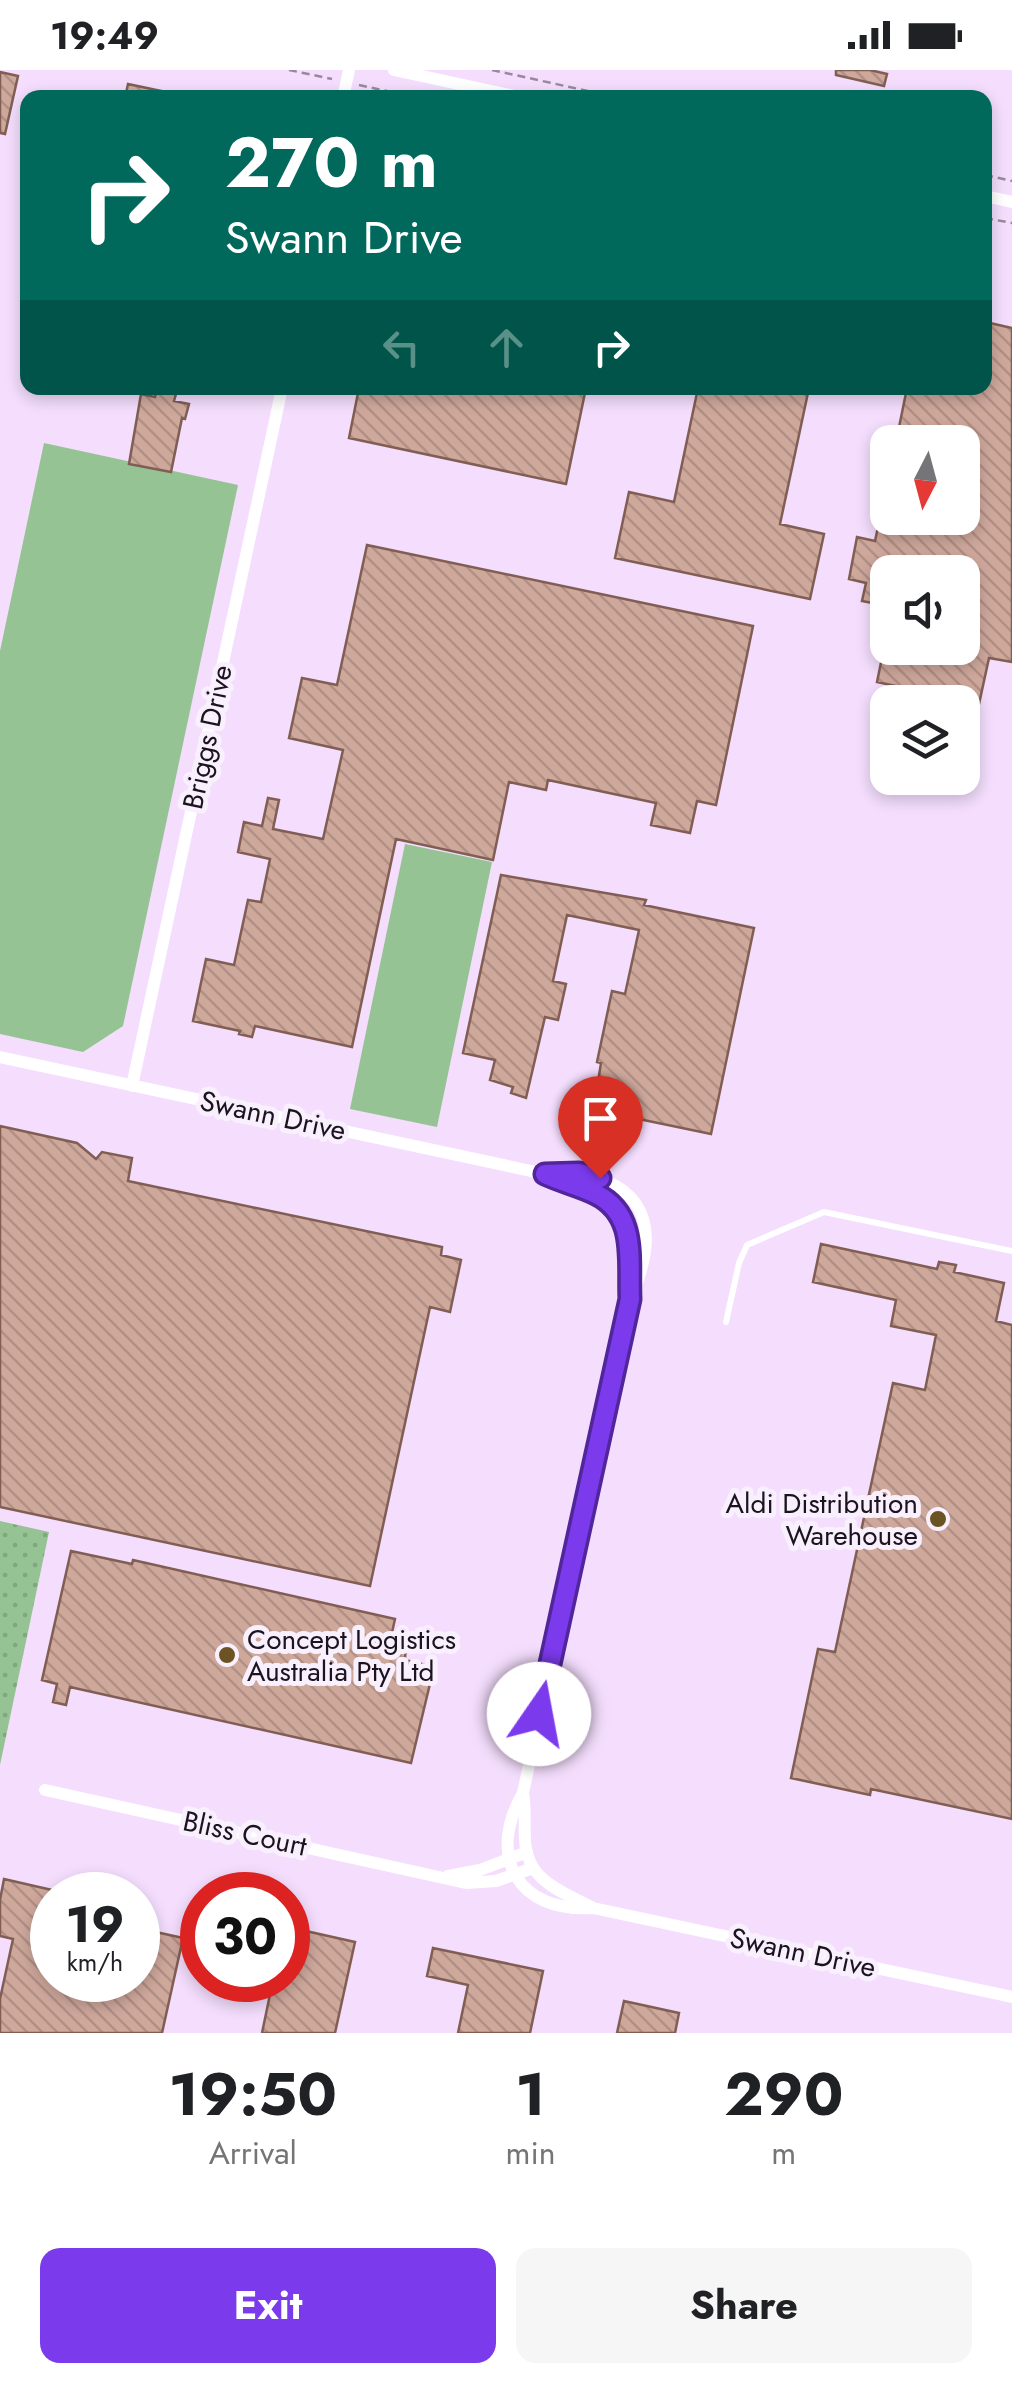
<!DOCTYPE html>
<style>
body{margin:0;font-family:Jost,sans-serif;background:#f6f6f6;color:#202124;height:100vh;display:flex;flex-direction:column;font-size:38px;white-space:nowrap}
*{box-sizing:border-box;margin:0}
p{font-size:32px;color:#757577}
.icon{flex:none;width:55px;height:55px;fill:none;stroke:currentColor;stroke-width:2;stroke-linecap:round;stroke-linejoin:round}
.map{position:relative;height:1963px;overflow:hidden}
.drawer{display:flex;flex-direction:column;background:#fff;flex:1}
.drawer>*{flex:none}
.guide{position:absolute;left:20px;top:20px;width:972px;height:305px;border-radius:20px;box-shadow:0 5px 15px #0003;background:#00695c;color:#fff;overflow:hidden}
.needle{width:65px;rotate:186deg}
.tools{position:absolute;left:870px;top:355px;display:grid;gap:20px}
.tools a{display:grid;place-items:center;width:110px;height:110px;border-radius:20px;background:#fff;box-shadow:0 5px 15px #0003;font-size:50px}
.speed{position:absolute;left:30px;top:1802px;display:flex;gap:20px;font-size:50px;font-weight:700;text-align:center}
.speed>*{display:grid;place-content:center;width:130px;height:130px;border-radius:50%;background:#fff;box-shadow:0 5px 15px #0003;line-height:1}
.speed small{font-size:25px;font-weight:400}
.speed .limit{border:15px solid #d22;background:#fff;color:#111}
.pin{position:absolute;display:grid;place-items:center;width:85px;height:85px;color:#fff;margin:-102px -42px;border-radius:50% 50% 50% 0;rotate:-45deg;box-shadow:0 0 10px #0007}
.pin .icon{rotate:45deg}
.me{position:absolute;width:110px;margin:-55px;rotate:12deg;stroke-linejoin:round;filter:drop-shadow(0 0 8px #0008)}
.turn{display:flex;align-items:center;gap:35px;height:210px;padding:0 40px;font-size:45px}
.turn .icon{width:130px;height:130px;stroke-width:2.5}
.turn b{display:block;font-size:70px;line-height:85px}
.lanes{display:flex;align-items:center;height:95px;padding:0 40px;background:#0003;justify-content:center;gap:50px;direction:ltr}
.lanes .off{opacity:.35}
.eta{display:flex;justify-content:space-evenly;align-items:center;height:170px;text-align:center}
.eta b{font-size:60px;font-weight:700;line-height:70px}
.action{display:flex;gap:20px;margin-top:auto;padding:20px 40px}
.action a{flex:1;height:115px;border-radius:20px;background:#7c3aed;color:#fff;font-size:40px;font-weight:700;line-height:115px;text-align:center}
.action a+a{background:#f6f6f6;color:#202124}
.status{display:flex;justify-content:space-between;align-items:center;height:70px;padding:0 50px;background:#fff;direction:ltr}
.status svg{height:28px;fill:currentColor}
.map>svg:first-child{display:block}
.grass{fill:#95c393}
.park{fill:url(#park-dots)}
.building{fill:url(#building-back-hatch);stroke:#815e53;stroke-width:2.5}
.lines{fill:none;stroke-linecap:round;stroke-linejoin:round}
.path{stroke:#99889f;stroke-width:2.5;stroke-dasharray:8 5;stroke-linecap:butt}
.lane{stroke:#fff;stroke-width:6}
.street{stroke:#fff;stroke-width:12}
.route-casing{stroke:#51269a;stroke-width:25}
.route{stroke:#7c3aed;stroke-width:18}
.poi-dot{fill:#6c5324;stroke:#f9f0fd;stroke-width:4}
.labels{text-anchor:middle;stroke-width:10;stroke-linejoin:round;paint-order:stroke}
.street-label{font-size:28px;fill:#1b131e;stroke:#f9f0fd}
.poi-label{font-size:28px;fill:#1b131e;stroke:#f9f0fd;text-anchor:end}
</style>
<div class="status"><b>19:49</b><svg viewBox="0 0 49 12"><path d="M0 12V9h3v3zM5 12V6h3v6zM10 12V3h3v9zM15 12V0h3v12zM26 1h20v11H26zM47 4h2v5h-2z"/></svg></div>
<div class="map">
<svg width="1012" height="1963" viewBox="0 0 1012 1963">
<defs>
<pattern id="park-dots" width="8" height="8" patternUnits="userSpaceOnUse" patternTransform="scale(2.5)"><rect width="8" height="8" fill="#95c393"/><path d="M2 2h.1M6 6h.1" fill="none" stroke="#80a77e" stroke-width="1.8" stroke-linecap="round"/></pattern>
<pattern id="building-back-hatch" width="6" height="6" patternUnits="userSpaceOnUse" patternTransform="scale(2.5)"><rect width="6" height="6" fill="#cfa89c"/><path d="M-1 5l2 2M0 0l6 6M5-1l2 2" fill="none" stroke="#b19086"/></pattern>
</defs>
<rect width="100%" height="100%" fill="#f4ddfd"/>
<path class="grass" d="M44,373l194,42 -115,541 -40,26 -83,-18v-383z
M405,774l87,18 -55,265 -87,-18z"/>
<path class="park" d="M0,1451l49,11 -49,233z"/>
<path class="building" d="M836,0h34l17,4 -3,12 -48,-11z
M0,2l18,4 -13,58 -5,-1z
M128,14l38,8 -1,6h-40z
M990,253l22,5v334l-23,-4 -10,46 -102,-22 7,-34h78v-76h-74v34l-26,-5 4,-18 -17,-4 8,-42 18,4 5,-23h82v-76h-66l11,-54h78v-49z
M359,318h227l-20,96 -217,-46z
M698,318h111l-29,136 44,10 -14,65 -195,-41 14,-66 45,10z
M157,320l19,4 -2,7 15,3 -4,15 -3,-1 -11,54 -42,-8 12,-70 14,3z
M882,383l6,1v35l-13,-2z
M367,475l386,81 -37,179 -19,-4 -7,32 -39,-8 5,-22 -108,-23 -2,10 -37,-8 -16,78 -97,-21 -44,208 -97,-21 -3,11 -13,-3 1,-3 -47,-10 13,-62 28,6 14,-65 13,2 9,-43 -32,-7 6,-30 18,4 6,-28 11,2 -6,29 50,10 20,-89 -54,-12 13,-60 35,7z
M501,805l145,25 -2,5 110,23 -43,206 -101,-21v2l-17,-2 8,-50 -4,-1 15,-71 13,3 14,-64 -72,-15 -14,66 13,3 -8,36 -13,-3 -19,81 -15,-5 2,-6 -23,-7 5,-20 -32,-7z
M0,1056l77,17 19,16 6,-7 30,6 -4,23 314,66 -1,8 20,5 -11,52 -20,-5 -60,279 -370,-79z
M821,1174l116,25 2,-7 17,3 -2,7 50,11 -8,38 16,4v494l-141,-30 -1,6 -79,-17 27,-129 17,3 58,-269 32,7 11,-55 -45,-9 5,-26 -83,-18z
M71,1481l61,13 1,-4 262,59 -4,18 15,4 -1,19 29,7 -23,96 -341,-76 -4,18 -13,-3 4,-18 -15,-4z
M4,1809l48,11v90h86v-52l45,10 -21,95h-162v-34l13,-60 -13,-3v-36z
M288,1857l67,15 -20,91h-73l11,-53h15z
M433,1878l110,23 -13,62h-72l10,-48 -41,-9z
M624,1931l55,12 -4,20h-58z"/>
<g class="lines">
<path class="path" d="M289,0l43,9
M492,0l128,28
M359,15l60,13
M985,105l27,6
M985,148l27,5"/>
<path class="lane" d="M726,1252l13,-59 8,-18 77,-33 188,39"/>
<path class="street" d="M394,0l129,28
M343,28l6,-28
M985,126l27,6
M0,987l545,117c17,8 37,12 53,21 39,22 30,63 31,101
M132,1016l150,-698
M545,1104c91,-4 123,42 85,125l-107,494c-37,64 -5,120 70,115
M45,1720l421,93 30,-2 37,-13
M523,1723c3,16 1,31 2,47 2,42 37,51 68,68l419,89
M448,1806l32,-6 47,-18"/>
</g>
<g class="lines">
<defs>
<path id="route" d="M539,1644l91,-415c-2,-39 8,-84 -34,-105 -16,-8 -34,-12 -51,-20l34,-1 21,5"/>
</defs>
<use href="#route" class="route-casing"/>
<use href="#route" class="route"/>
</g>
<g class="poi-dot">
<circle cx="938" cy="1449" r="10"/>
<circle cx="227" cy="1585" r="10"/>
</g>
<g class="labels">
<g class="street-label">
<text transform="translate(207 667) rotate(-78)" y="10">Briggs Drive</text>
<text transform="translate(273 1045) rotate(12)" y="10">Swann Drive</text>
<text transform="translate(245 1763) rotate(12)" y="10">Bliss Court</text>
<text transform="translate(803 1882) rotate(12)" y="10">Swann Drive</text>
</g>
<g class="poi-label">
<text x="918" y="1443">Aldi Distribution<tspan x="918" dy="32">Warehouse</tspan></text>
<text x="247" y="1579" text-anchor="start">Concept Logistics<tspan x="247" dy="32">Australia Pty Ltd</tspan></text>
</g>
</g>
</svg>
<div class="tools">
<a><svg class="needle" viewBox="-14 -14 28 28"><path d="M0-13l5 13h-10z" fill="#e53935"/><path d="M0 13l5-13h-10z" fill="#757577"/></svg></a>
<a><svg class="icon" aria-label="sound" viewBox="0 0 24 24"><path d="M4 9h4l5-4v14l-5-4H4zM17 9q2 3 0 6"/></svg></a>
<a><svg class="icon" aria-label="layers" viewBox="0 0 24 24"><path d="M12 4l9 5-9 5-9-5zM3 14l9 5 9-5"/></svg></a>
</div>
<div class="speed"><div>19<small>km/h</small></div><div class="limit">30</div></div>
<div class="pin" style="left:600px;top:1108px;background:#d93025"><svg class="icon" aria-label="arrive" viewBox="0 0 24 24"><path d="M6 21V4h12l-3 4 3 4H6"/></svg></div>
<svg class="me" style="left:539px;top:1644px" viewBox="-20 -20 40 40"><circle r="19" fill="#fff"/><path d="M0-13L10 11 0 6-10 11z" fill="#7c3aed"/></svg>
<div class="guide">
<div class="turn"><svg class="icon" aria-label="right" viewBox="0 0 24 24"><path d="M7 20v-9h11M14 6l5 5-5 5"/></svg><div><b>270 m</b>Swann Drive</div></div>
<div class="lanes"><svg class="icon off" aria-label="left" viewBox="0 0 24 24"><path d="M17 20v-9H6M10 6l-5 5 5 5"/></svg><svg class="icon off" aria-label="ahead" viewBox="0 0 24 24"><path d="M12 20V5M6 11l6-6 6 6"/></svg><svg class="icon" aria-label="right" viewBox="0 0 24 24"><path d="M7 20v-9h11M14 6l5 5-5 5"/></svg></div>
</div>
</div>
<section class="drawer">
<div class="eta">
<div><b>19:50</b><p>Arrival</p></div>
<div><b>1</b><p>min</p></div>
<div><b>290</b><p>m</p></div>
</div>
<div class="action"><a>Exit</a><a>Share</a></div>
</section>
